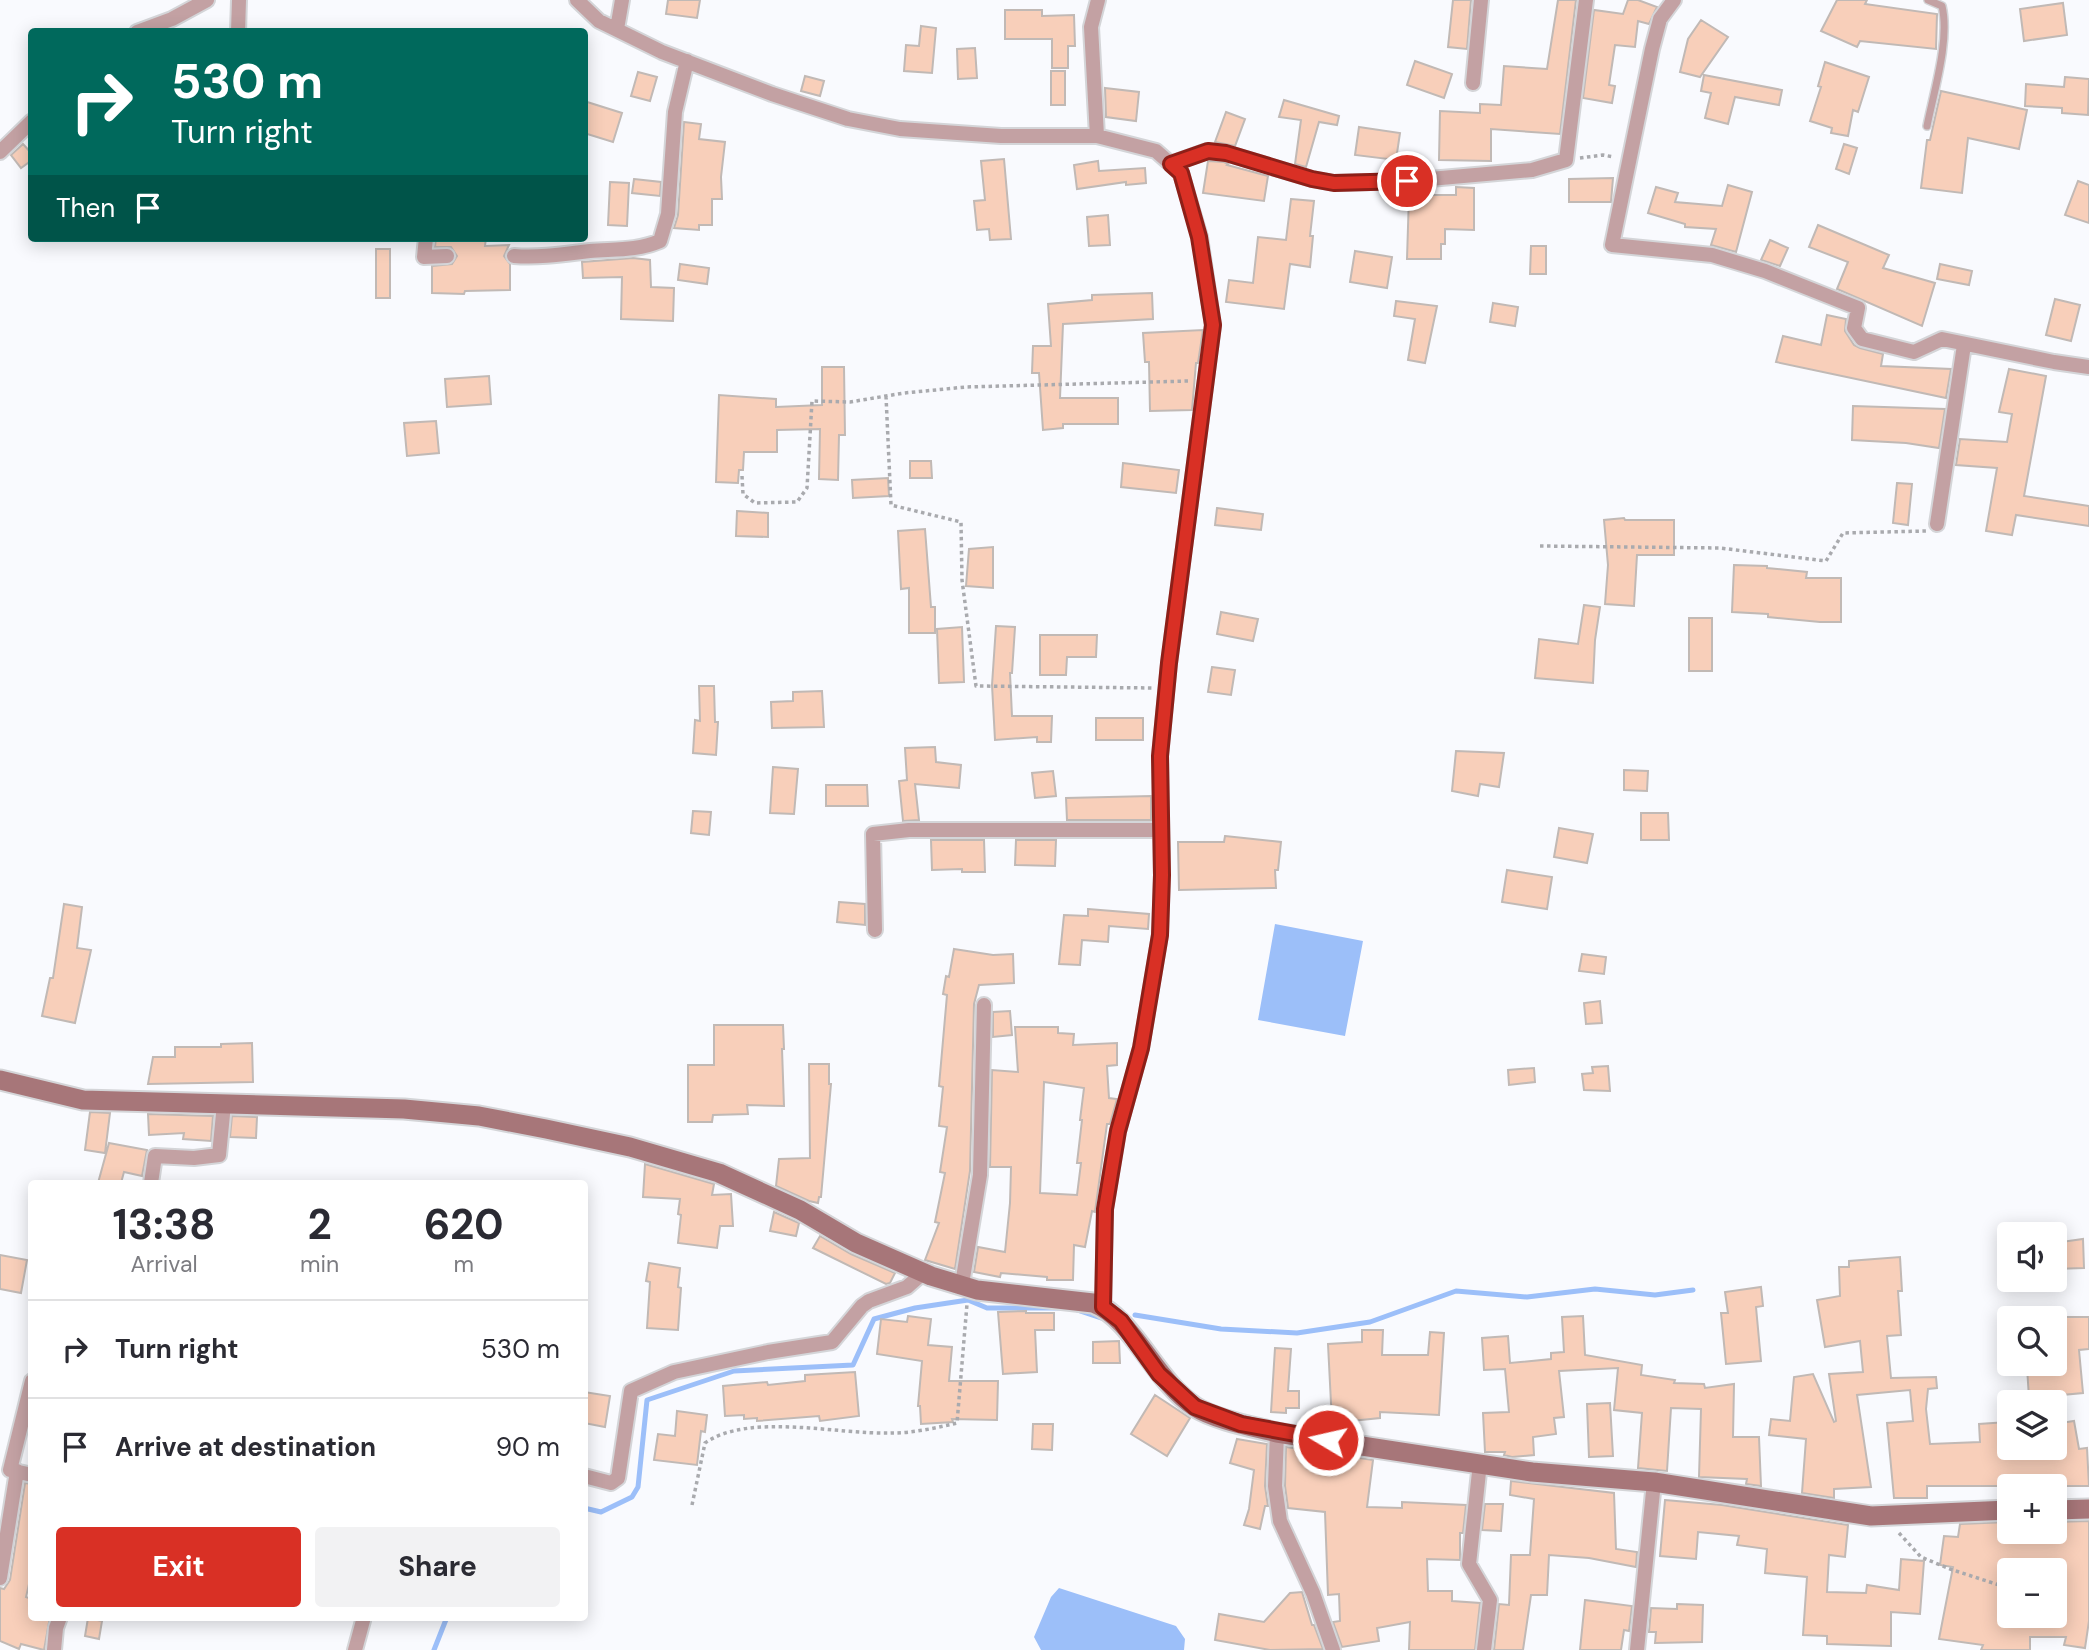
<!DOCTYPE html>
<meta charset="utf-8">
<style>
body{margin:0;font-family:"DM Sans",sans-serif;background:#f2f2f3;color:#2b2b33;height:100vh;display:flex;flex-direction:column;font-size:26px;white-space:nowrap}
*{box-sizing:border-box;margin:0}
p{font-size:23px;color:#7c7c81}
.icon{flex:none;width:38px;height:38px;fill:none;stroke:currentColor;stroke-width:2;stroke-linecap:round;stroke-linejoin:round}
.map{position:relative;flex:1;overflow:hidden}
.sheet{position:absolute;left:28px;top:1180px;width:560px;height:441px;display:flex;flex-direction:column;background:#fff;border-radius:7px;box-shadow:0 4px 18px #0003}
.sheet>*{flex:none}
.hud{position:absolute;left:28px;top:28px;width:560px;height:214px;border-radius:7px;box-shadow:0 4px 18px #0003;background:#00695c;color:#fff;overflow:hidden}
.tools{position:absolute;left:1997px;top:1222px;display:grid;gap:14px}
.tools a{display:grid;place-items:center;width:70px;height:70px;border-radius:7px;background:#fff;box-shadow:0 4px 18px #0003;font-size:35px}
.pin{position:absolute;display:grid;place-items:center;width:60px;height:60px;color:#fff;margin:-30px;border:4px solid #fff;border-radius:50%;box-shadow:0 2px 7px #0007}
.me{position:absolute;width:77px;margin:-38px;rotate:279deg;stroke-linejoin:round;filter:drop-shadow(0 0 5px #0008)}
.turn{display:flex;align-items:center;gap:24px;height:147px;padding:0 28px;font-size:32px}
.turn .icon{width:91px;height:91px;stroke-width:2.5}
.turn b{display:block;font-size:49px;line-height:60px}
.then{display:flex;align-items:center;height:66px;padding:0 28px;background:#0003;gap:14px;font-size:26px}
.eta{display:flex;justify-content:space-evenly;align-items:center;height:119px;text-align:center}
.eta b{font-size:42px;font-weight:700;line-height:49px}
.primary-button{display:flex;gap:14px;margin-top:auto;padding:14px 28px}
.primary-button a{flex:1;height:80px;border-radius:7px;background:#d93025;color:#fff;font-size:28px;font-weight:700;line-height:80px;text-align:center}
.primary-button a+a{background:#f2f2f3;color:#2b2b33}
ul{padding:0;list-style:none}
li{display:flex;align-items:center;gap:21px;height:98px;padding:0 28px;border-top:2px solid #e1e1e2}
li div{flex:1}
li b{display:block;font-size:26px}
li em{font-style:normal}
.map>svg:first-child{display:block}
.water{fill:#9cbff9}
.lines{fill:none;stroke-linecap:round;stroke-linejoin:round}
.stream{stroke:#9cbff9;stroke-width:5}
.building{fill:#f8cfba;stroke:#c1b9b5;stroke-width:2;fill-rule:evenodd}
.lane-casing{stroke:#d4d5d8;stroke-width:10}
.street-casing{stroke:#d4d5d8;stroke-width:18}
.secondary-casing{stroke:#d4d5d8;stroke-width:23}
.path{stroke:#a9aaae;stroke-width:3.5;stroke-dasharray:3.5 3.5;stroke-linecap:butt}
.lane{stroke:#c3a1a3;stroke-width:7}
.street{stroke:#c3a1a3;stroke-width:14}
.secondary{stroke:#a77679;stroke-width:19}
.route-casing{stroke:#8d1f18;stroke-width:18}
.route{stroke:#d93025;stroke-width:12}
</style>
<div class="map">
<svg width="2089" height="1650" viewBox="0 0 2089 1650">
<rect width="100%" height="100%" fill="#f9fafe"/>
<path class="water" d="M1275,924l88,17 -18,95 -87,-16z
M1059,1588l117,38 9,13 -1,11h-143l-7,-13 17,-40z"/>
<g class="lines">
<path class="stream" d="M1077,1310l27,9
M1135,1315l86,14 76,4 73,-11 86,-31 71,6 68,-8 60,6 38,-5
M584,1508l17,4 31,-15 6,-10 9,-87 87,-29 119,-6 21,-46 41,-11 53,-8 19,8h74
M434,1650l13,-33"/>
</g>
<path class="building" d="M668,0h32l-3,18 -31,-4z
M1453,0h18l-4,49 -19,-2z
M1558,0h18l-16,134 -69,-5v32l-52,-1 1,-49 40,2v-9l21,1 3,-39 43,3z
M1628,0h10l19,7 -8,17 -11,-3 -3,26 -20,-2 -6,40 6,1 -3,17 -29,-5 11,-88 29,4z
M1837,0h30l-2,4 72,10 -1,35 -76,-8 -3,6 -36,-16z
M2063,3l4,32 -43,6 -4,-32z
M1005,10h37v6l32,-1 1,31h-7v22h-16v-29h-47z
M1701,20l27,17 -28,40 -20,-5 8,-33z
M921,26l15,2 -4,45 -28,-2 2,-26 13,1z
M975,48l2,30 -19,1 -1,-30z
M1415,61l37,13 -8,24 -37,-13z
M1825,62l44,15 -11,35 -5,-2 -5,26 -17,-3 1,-5 -22,-7 11,-34 -3,-1z
M1051,71h14v34h-14z
M638,72l19,5 -7,24 -19,-5z
M1704,75l78,15 -3,15 -44,-8 -7,27 -23,-6 6,-25 -10,-2z
M805,76l19,5 -4,15 -19,-5z
M2065,77l24,2 -1,36 -26,-2v-5l-37,-2 1,-22 38,3z
M1105,88l34,4 -3,29 -30,-4z
M1941,91l86,19 -8,39 -51,-11 -6,55 -41,-5 6,-48h3z
M1284,100l55,16 -2,9 -18,-3 -13,45 -11,-3 6,-44 -22,-3z
M584,101l38,12 -9,29 -29,-9z
M1226,112l19,7 -10,27 -20,-4z
M684,122l17,2 -2,15 26,3 -4,35 1,22h-10v26h-13v5l-25,-2 4,-13z
M1359,127l41,6 -4,27 -41,-5z
M23,144l9,10v6l-11,8 -10,-13z
M1844,144l13,4 -8,26 -13,-5z
M1004,159l7,80 -21,1 -1,-11 -12,1 -3,-29 11,-1 -4,-39z
M1098,161l1,10 46,-3 1,15 -20,2v-3l-49,7 -3,-24z
M1208,161l16,1 4,2 -1,1 41,11 -4,25 -61,-8z
M1613,178l-2,24h-42v-23z
M634,179l27,3 -1,14 -28,-3z
M2078,181l11,4v38l-24,-8z
M610,182l19,1 -2,43 -19,-1z
M1728,185l24,7 -16,60 -25,-7 5,-16 -31,-2v-3l-37,-11 8,-26 22,6 -3,9 47,4z
M1456,187l18,1v42l-29,-1v15h-4v15h-34l2,-64h47z
M1291,199l23,2 -4,35h3l-3,31 -20,-3 -6,45 -58,-7 3,-22 24,3 5,-46 28,3z
M1108,215l2,30 -21,1 -2,-29z
M1818,225l71,30 -6,13 52,15 -13,43 -85,-37 11,-27 -39,-15z
M436,238h50l-1,8 24,-1 -5,11 6,8v26l-45,1 -1,3 -32,-1v-27l20,-2 5,-8 -6,-9h-16z
M1770,240l18,8 -8,18 -19,-6z
M1531,246h15v28h-16z
M376,249h14v49h-14z
M1355,251l37,6 -5,31 -37,-6z
M633,258l17,2 1,27 23,1 -1,33 -52,-2 1,-42 -39,1 -1,-16z
M680,264l29,4 -2,16 -29,-4z
M1940,264l32,7 -3,14 -32,-6z
M1152,293l1,26 -90,5 -3,74h58v26h-55v4l-20,2 -4,-57h-7l1,-27h18l-3,-42 44,-4v-5z
M2055,299l25,6 -9,36 -25,-6z
M1396,301l41,5 -12,57 -17,-3 7,-41 -21,-3z
M1493,303l25,4 -3,19 -25,-4z
M1827,315l19,4 -1,12 9,14 6,3 23,6 -2,12 70,3 -5,29 -170,-36 7,-26 38,9z
M1203,330l-5,33h-2l-4,47 -42,1 -1,-49h-4l-2,-29z
M822,367h22l1,68h-6l-1,45 -19,-1 1,-50 -43,1v22h-33l-1,18h-4l-1,13 -22,-1 3,-87 57,4v8l46,-2z
M2009,369l37,7 -22,120 65,10v20l-73,-11 -4,20 -26,-4 11,-63 -41,-3 4,-26 47,3 5,-28 -13,-2z
M489,376l2,28 -44,3 -2,-28z
M1853,406l92,3 -6,39 -33,-5 -54,-3z
M436,421l3,32 -32,3 -3,-33z
M910,461h21l1,17h-22z
M1123,463l56,7 -3,23 -55,-6z
M888,478l1,18 -36,2 -1,-18z
M1897,483l15,1 -4,41 -15,-2z
M1217,508l46,6 -2,16 -46,-5z
M737,511l31,2v24l-32,-1z
M1624,518l1,2h49v35h-37l-3,51 -29,-2 3,-39 -4,-45z
M925,529l6,78h4v26h-26v-45l-8,1 -3,-58z
M993,547v41l-27,-2 3,-37z
M1734,565l33,1v2l40,4 -1,6h35v44h-21l-52,-5v-3l-36,-2z
M1584,605l16,2 -5,33 -2,43 -58,-5 4,-39 39,5z
M1221,612l37,7 -5,22 -36,-7z
M1689,618h23v53h-23z
M996,626l19,1 -3,46h-2l2,43h40l-1,26h-14v-5l-42,3 -3,-55z
M962,627l2,55 -25,1 -2,-54z
M1040,635h57l-1,22h-29l-1,18h-26z
M1212,667l23,3 -4,25 -23,-3z
M699,686h15l1,36h3l-2,33 -23,-2 2,-33 5,1z
M822,691l2,36 -52,1 -1,-26 22,-1v-9z
M1096,718h47v22h-47z
M935,747l1,15 25,3 -2,23 -44,-4 4,36 -16,1 -4,-40 8,-1 -2,-32z
M1456,751l48,2 -5,34 -19,-3 -2,12 -26,-5z
M773,767l25,2 -4,45 -24,-1z
M1624,770l24,1 -1,20 -23,-1z
M1053,771l3,25 -21,2 -3,-25z
M826,785h41l1,21h-42z
M1151,796v24h-84l-1,-22z
M693,811l18,1 -2,23 -18,-2z
M1641,813h27l1,27h-28z
M1559,828l34,6 -6,29 -33,-6z
M1225,836l56,6 -3,28h-3l1,18 -97,2 -1,-48h46z
M931,840h53l1,32h-23v-3l-30,1z
M1016,840h40l-1,26 -40,-1z
M1507,870l45,7 -5,32 -45,-7z
M839,902l26,2v21l-28,-3z
M64,904l18,3 -5,41 14,2 -16,73 -33,-7 8,-38h3z
M1088,909l61,5 -1,15 -39,-3 -1,16 -26,-2 -2,25 -21,-1 5,-49 24,1z
M954,949l39,6 20,-1 1,29 -35,2 -5,19 -4,167 -15,98 -30,-9 14,-37 -4,-1 10,-49 -5,-1 7,-45 -8,-1 4,-39 -4,-1 8,-91 -4,-1 3,-18 3,1z
M1582,954l24,3 -2,17 -25,-3z
M1600,1001l2,22 -16,1 -2,-21z
M1010,1011l2,24 -19,2v-25z
M714,1025h69l1,24h-2l2,57 -37,-1 1,9 -35,1 -1,7h-24v-57h26z
M1015,1027h43v6l16,1 -1,11 44,-2v22l-10,1 2,32 8,1 -7,25h-3l-12,88 -3,-1 -7,36 -11,-2 -1,35h-26v-3l-46,-4 -1,4 -26,-5 4,-25 27,5 5,-49 1,-36h-21l2,-97 26,2zM1044,1082l40,6 -4,32h2l-5,43h4l-4,32 -37,-2z
M252,1043l1,39 -105,2 5,-27h22v-10h46v-3z
M809,1064h20v20h2l-10,113h-2l-1,6 -9,-2 -33,-15 3,-27 31,-1z
M1608,1066l2,25 -26,-1 -2,-16 11,-1 -1,-6z
M1534,1068l1,14 -26,3 -1,-15z
M90,1112l20,1 -5,40 -20,-3z
M148,1114l65,2 -2,25 -28,-2 1,-6 -35,2z
M232,1116l25,1 -1,21 -26,-1z
M109,1143l38,7 -5,26 -18,-4 -3,11h-23z
M645,1164l69,20 -2,11 19,-1 2,32h-13l-3,22 -39,-5 3,-28 -3,-1 2,-15 -37,-2z
M774,1212l25,11 -3,13 -26,-5z
M820,1236l31,18 44,19 -5,10 -4,1 -73,-36z
M2083,1239l1,29 -30,1v-26z
M0,1255l27,5 -6,33 -21,-4z
M1900,1257l2,34h-4l3,44 -14,1 4,42 45,-1 1,11 -9,1 -2,20 4,35 50,-2 -1,-18 28,-2 1,25h46v-23l20,-3 5,28 8,-1 2,38h-162v12h-33l-7,-75 26,-2 -3,-31 -53,5 14,92 -37,2v9l-32,-5 4,-54 -37,-4 2,-16 19,2 4,-44 19,-3 21,48 2,-1 -7,-47 34,-2 -3,-31 -35,6 -8,-47 23,-4 -1,-29h10v-6z
M649,1263l31,5 -2,19 3,1 -3,42 -31,-2 3,-46 -4,-1z
M1761,1287l2,19 -7,1 5,54 -35,3 -5,-51h7l-3,-21z
M1026,1311v2h28v17h-19l2,42 -34,2 -5,-62z
M908,1316l23,3 -3,26 24,2 -3,34h49l-1,39 -45,-1 1,3 -32,2 -1,-18h-2l4,-45 -45,-7 4,-35 26,3z
M1583,1316l2,39 57,10 -1,10 34,5 -1,3 30,1 1,4 29,-4 -1,53h26l2,49 -15,-2 1,-5 -48,-2 2,-68 -30,-1 -4,63 -29,-3 4,-55 -28,-3 4,-42 -59,3 5,46 -10,1 2,16 -23,3 1,18 -22,2 -8,-2 1,-3h-20l-2,-39 26,-1 -4,-43 -21,1 -2,-32 26,-2 2,27 41,-4v-6l13,-1 -2,-35z
M2059,1317h30v32l-10,1 4,43 -54,5 -2,-31 32,-3z
M1362,1330h21l-1,25h46l2,-23 14,1 -5,82 -59,-3v6l-48,5 -4,-79 34,-2z
M1119,1341l1,22h-27v-21z
M1275,1348l16,1 -3,42h11v17h-13v5l-15,-1z
M855,1372l4,44 -39,5 -1,-5 -62,5v-3l-13,1v-4l-19,1 -2,-30 44,-4 1,3 37,-4v-6z
M584,1392l26,4 -5,31 -21,-4z
M1155,1395l35,23 -23,38 -36,-22z
M1610,1403l3,53 -24,1 -2,-53z
M677,1411l30,4 -2,17 -4,-1 -4,34 -43,-5 4,-26 17,2z
M1033,1424h20l-1,26 -20,-1z
M1237,1439l30,5 -2,42 3,20h-3l-5,23 -16,-4 5,-16 5,-39 -24,-7z
M1286,1447l87,13 -6,47 35,1v-6l64,3 -3,28h-3v27l-33,-1 1,32h24v10l28,2 -5,47h-66l1,-28 -33,6 2,13 -37,6 -9,-25 7,-1 -1,-27 -11,1 -3,-83 -37,-4 -3,-22z
M1511,1481l103,12 2,56 21,3 -1,15 -47,-9 -40,-3 -2,40h-16l-8,55h-29l5,-46 10,1 2,-50h19l4,-56 -24,-4z
M25,1483l7,1v87l-6,26 6,2v18h18l-6,33 -23,-6 -2,5 -19,-8v-53l4,1 6,-9z
M1665,1500l57,5 126,20 -3,32 -16,-2 -2,37 39,1 1,-8 32,5 2,-31 23,2 -4,53 -29,-2v34l-64,-2v-8l-24,-1 4,-58 -42,-4 2,-24 -30,-4 2,-9 -41,-4 -2,27 -36,-3z
M1485,1504h18l-2,27 -19,-1z
M2089,1521v100l-4,27 -21,-3 2,-8h-36v13h-49l2,-5 -44,-6 14,-72 -13,-2 4,-29 14,1 2,-13 49,-2v9h45v-9zM2009,1570h45v45h-45z
M1302,1592l10,33h2l9,24 -53,1 -55,-10 4,-26 45,8 26,-29z
M1585,1600l47,6 -3,25 -5,-1 -3,20h-41z
M1677,1604l26,1 -1,37 -47,1 1,-11h-7l2,-24 26,1z
M88,1618l14,3 -3,18 -14,-3z"/>
<g class="lines">
<defs>
<path id="lane" d="M1927,126c7,-35 23,-86 15,-120l-14,-6"/>
<path id="street" d="M577,0l22,21 63,31 110,42 76,25 52,10 101,7h96l59,15 25,22 19,64 13,88 -44,338 -9,93 2,119 -2,60 -19,113 -23,83 -13,78 -2,98
M1674,0l-14,19 -8,30 -40,196 100,10 53,16 93,37 -4,20 8,11 52,13 28,-13 112,23 35,5
M617,29l5,-29
M137,32l35,-13 35,-19
M238,32l1,-32
M1473,83l8,-83
M1097,136l-6,-109 7,-27
M0,152l32,-31
M1171,164l36,-13 19,2 86,26 22,4 73,-2 125,-11 34,-10 20,-160
M426,238l-2,19 23,-1
M514,256c26,2 51,-2 76,-5 24,-2 47,0 70,-10l8,-27 7,-102 12,-51
M1937,524l27,-179
M875,930l-2,-96 36,-4h252
M151,1183l4,-27 39,2 25,-3 5,-51
M962,1284l18,-109 4,-170
M32,1381l-22,89 22,5
M1277,1433l-2,53 5,35 33,72 20,57
M1480,1463l-11,101 21,36 -6,50
M584,1476l27,7 7,-5 13,-87 43,-19 94,-20 64,-10 30,-36 7,-5 38,-14 17,-15
M0,1578l17,-107
M54,1650l2,-22 4,-11
M355,1650l9,-33
M1637,1650l17,-168"/>
<path id="secondary" d="M0,1080l83,20 321,9 75,7 67,13 84,18 89,26 81,37 56,33 75,33 46,14 116,13c41,16 61,77 102,104 20,13 59,20 82,26l255,39 122,10 217,34 138,-6
M2054,1510l35,-1"/>
</defs>
<use href="#lane" class="lane-casing"/>
<use href="#street" class="street-casing"/>
<use href="#secondary" class="secondary-casing"/>
<path class="path" d="M1580,158l23,-3 11,2
M886,396l5,109 70,17 1,58 14,106 177,2
M742,476l1,18 12,9 42,-1 10,-14 5,-87 38,1 54,-9 62,-6 223,-6
M1540,546l180,2 106,13 17,-28 83,-2
M692,1505l13,-62c44,-31 133,-8 187,-10 21,0 44,-5 65,-10l10,-119
M1899,1533l22,24 29,12 52,17"/>
<use href="#lane" class="lane"/>
<use href="#street" class="street"/>
<use href="#secondary" class="secondary"/>
</g>
<g class="lines">
<defs>
<path id="route" d="M1328,1440l-87,-16 -46,-17 -36,-33 -38,-53 -18,-14 2,-98 13,-78 23,-83 19,-113 2,-60 -2,-119 9,-93 44,-338 -14,-88 -18,-64 -10,-9 37,-13 18,2 86,26 22,4 73,-2"/>
</defs>
<use href="#route" class="route-casing"/>
<use href="#route" class="route"/>
</g>
</svg>
<div class="tools">
<a><svg class="icon" aria-label="sound" viewBox="0 0 24 24"><path d="M4 9h4l5-4v14l-5-4H4zM17 9q2 3 0 6"/></svg></a>
<a><svg class="icon" aria-label="search" viewBox="0 0 24 24"><circle cx="10" cy="10" r="6"/><path d="M15 15l6 6"/></svg></a>
<a><svg class="icon" aria-label="layers" viewBox="0 0 24 24"><path d="M12 4l9 5-9 5-9-5zM3 14l9 5 9-5"/></svg></a>
<a>+</a>
<a>−</a>
</div>
<div class="pin" style="left:1407px;top:181px;background:#d93025"><svg class="icon" aria-label="arrive" viewBox="0 0 24 24"><path d="M6 21V4h12l-3 4 3 4H6"/></svg></div>
<svg class="me" style="left:1328px;top:1440px" viewBox="-20 -20 40 40"><circle r="17" fill="#d93025" stroke="#fff" stroke-width="3"/><path d="M0-11L8 9 0 5-8 9z" fill="#fff"/></svg>
<div class="hud">
<div class="turn"><svg class="icon" aria-label="right" viewBox="0 0 24 24"><path d="M7 20v-9h11M14 6l5 5-5 5"/></svg><div><b>530 m</b>Turn right</div></div>
<div class="then">Then<svg class="icon" aria-label="arrive" viewBox="0 0 24 24"><path d="M6 21V4h12l-3 4 3 4H6"/></svg></div>
</div>
<section class="sheet">
<div class="eta">
<div><b>13:38</b><p>Arrival</p></div>
<div><b>2</b><p>min</p></div>
<div><b>620</b><p>m</p></div>
</div>
<ul>
<li><svg class="icon" aria-label="right" viewBox="0 0 24 24"><path d="M7 20v-9h11M14 6l5 5-5 5"/></svg><div><b>Turn right</b></div><em>530 m</em></li>
<li><svg class="icon" aria-label="arrive" viewBox="0 0 24 24"><path d="M6 21V4h12l-3 4 3 4H6"/></svg><div><b>Arrive at destination</b></div><em>90 m</em></li>
</ul>
<div class="primary-button"><a>Exit</a><a>Share</a></div>
</section>
</div>
